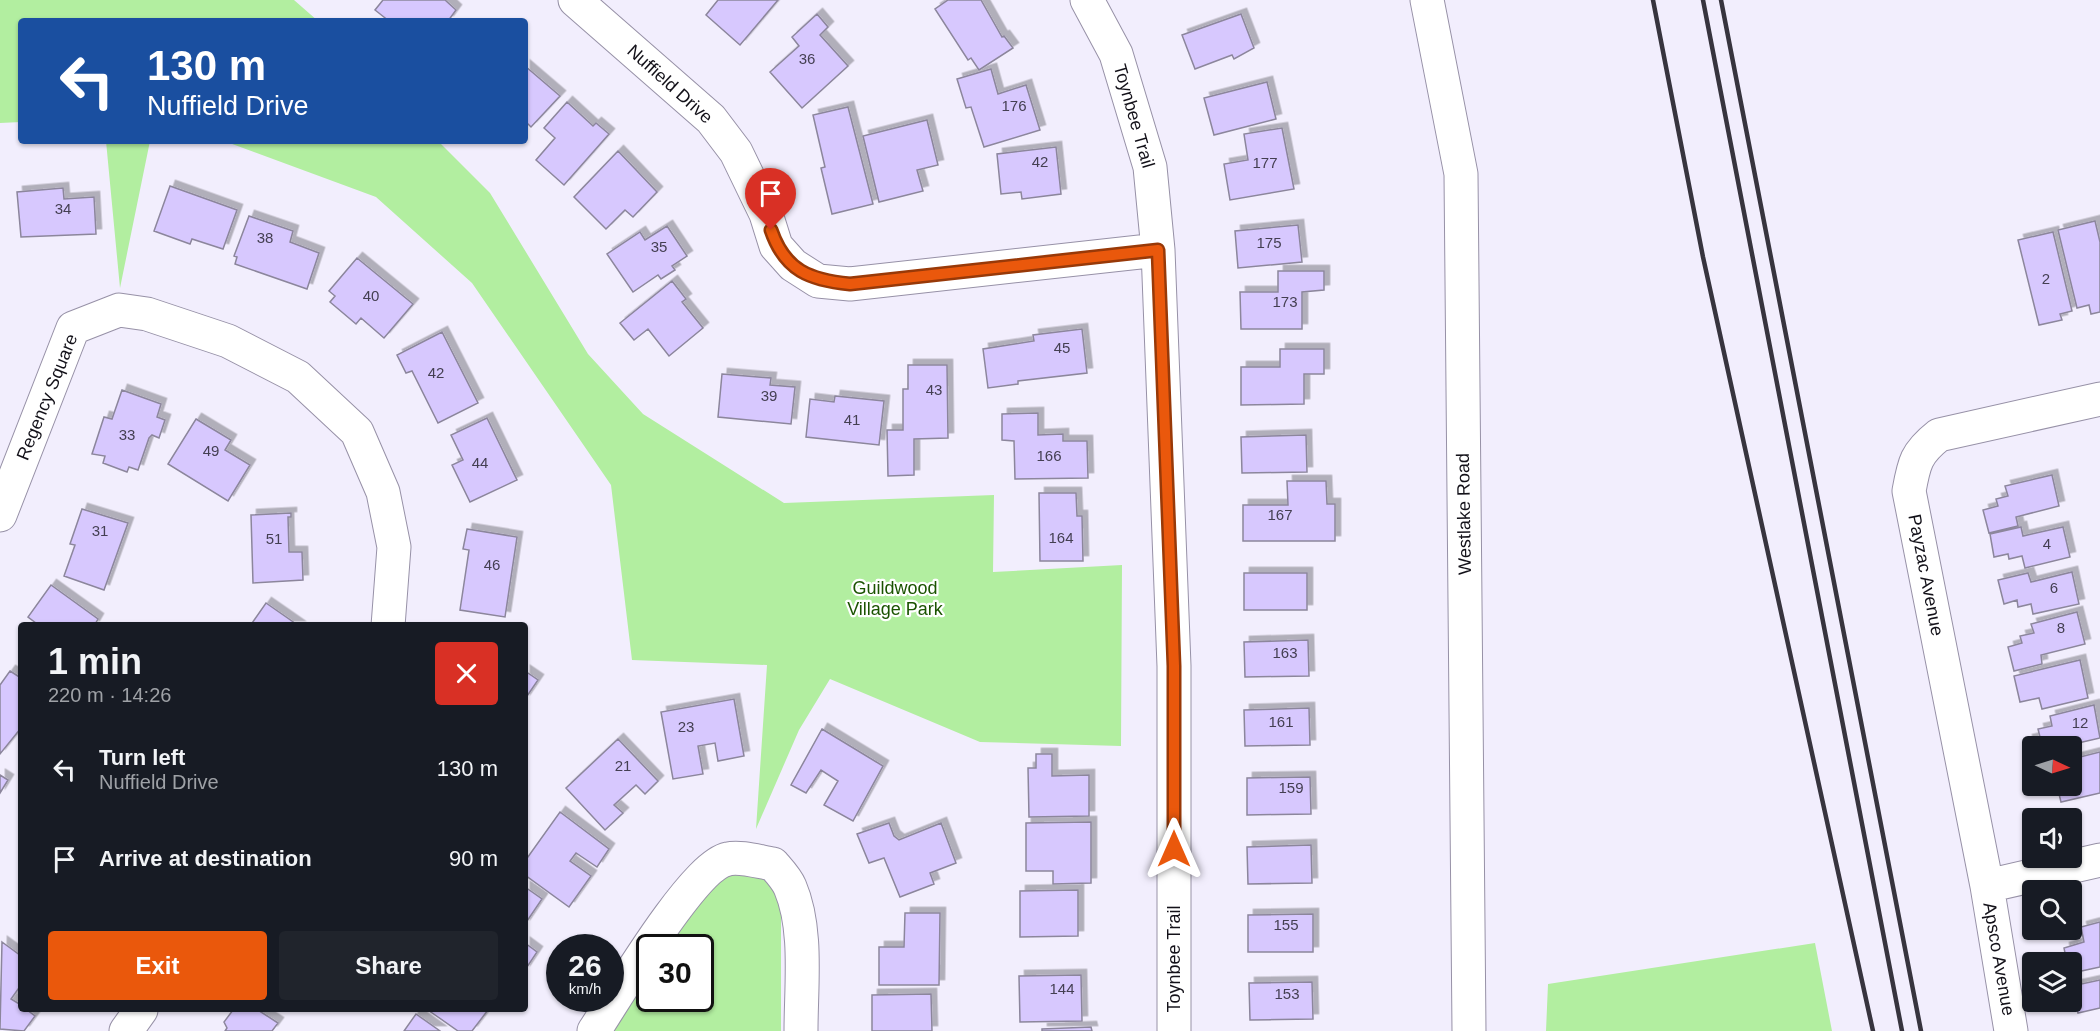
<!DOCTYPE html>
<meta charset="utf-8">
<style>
body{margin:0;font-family:Helvetica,sans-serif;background:#20242c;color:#f1f3f6;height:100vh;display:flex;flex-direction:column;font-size:22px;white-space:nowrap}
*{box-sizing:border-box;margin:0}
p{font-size:20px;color:#9ea1a6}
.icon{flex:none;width:33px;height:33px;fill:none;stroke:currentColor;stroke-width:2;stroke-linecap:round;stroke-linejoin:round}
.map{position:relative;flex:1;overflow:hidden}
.sheet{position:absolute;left:18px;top:622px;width:510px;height:390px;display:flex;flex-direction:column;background:#171b24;border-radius:6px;box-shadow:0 2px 4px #0004}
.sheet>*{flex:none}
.guide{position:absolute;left:18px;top:18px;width:510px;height:126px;border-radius:6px;box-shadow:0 2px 4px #0004;background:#1a4fa0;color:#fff;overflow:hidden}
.needle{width:39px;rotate:94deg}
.buttons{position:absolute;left:2022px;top:736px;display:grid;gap:12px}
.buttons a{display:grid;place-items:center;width:60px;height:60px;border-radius:6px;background:#171b24;box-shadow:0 2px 4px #0004;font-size:30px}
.speed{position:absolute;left:546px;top:934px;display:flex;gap:12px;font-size:30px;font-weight:700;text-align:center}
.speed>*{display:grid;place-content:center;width:78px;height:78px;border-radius:50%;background:#171b24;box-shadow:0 2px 4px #0004;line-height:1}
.speed small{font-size:15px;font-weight:400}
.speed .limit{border:3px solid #111;border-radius:9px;background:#fff;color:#111}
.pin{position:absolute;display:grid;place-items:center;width:51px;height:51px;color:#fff;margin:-62px -26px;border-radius:50% 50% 50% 0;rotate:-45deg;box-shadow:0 0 6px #0007}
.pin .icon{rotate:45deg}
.me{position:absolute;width:66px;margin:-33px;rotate:0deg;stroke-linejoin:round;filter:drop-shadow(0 0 4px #0008)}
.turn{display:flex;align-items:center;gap:21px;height:126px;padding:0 30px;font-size:27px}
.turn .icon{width:78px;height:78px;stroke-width:2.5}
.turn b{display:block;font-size:42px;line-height:51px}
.round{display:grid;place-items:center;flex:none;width:63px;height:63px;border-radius:6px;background:#20242c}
.overview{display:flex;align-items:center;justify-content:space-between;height:102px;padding:0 30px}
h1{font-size:36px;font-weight:800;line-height:45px}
.button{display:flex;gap:12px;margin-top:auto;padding:12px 30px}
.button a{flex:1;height:69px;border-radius:6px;background:#ea580c;color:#fff;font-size:24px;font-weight:800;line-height:69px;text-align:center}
.button a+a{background:#20242c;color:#f1f3f6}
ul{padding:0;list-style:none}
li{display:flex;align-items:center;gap:18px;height:90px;padding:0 30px}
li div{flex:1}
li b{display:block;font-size:22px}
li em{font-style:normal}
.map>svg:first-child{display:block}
.green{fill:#b2eea0}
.building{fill:#d7c8fe;stroke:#8c869c;stroke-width:1.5;filter:url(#shadow)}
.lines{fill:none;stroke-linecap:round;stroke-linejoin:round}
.minor-casing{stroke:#9791a7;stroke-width:35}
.minor{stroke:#fff;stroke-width:33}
.rail{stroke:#37343e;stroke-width:4.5}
.route-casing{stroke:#983908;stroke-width:15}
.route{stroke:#ea580c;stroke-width:10}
.labels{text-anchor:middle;stroke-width:4.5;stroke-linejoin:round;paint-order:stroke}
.number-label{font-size:15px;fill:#443f52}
.street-label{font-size:18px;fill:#131119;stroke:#fff}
.park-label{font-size:18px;fill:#1a5300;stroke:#fff}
</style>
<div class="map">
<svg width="2100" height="1031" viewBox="0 0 2100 1031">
<defs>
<filter id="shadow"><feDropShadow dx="5.5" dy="-5.5" stdDeviation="0" flood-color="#0004"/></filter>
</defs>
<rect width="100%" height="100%" fill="#f2eefd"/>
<path class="green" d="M0,0h294l24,21h-297v101l-21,1z
M106,141h44l-30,147z
M224,141h214l52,52 98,161 55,60 141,89 210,-8 -1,77 129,-7 -1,181 -141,-4 -150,-63 -31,51 -43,99 11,-164 -135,-5 -21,-175 -139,-202 -96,-86z
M737,873l28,5 16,16v137h-172l40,-62 1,30h50v-51h-37l43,-66z
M1815,943l17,88h-286l2,-47z"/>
<path class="building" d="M383,0h62l11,10 -8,11h-59l-14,-11z
M718,0h60l-38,45 -34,-30z
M948,0h33l21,37 2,-1 9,12 -34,22 -8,-12 -3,2 -33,-51z
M817,14l11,13 -8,8 28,31 -46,42 -32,-36 29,-26 -7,-9z
M1241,14l13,34 -20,11 -2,-4 -37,14 -13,-34z
M525,66l35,30 -29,31 -6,-6z
M991,69l7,25 28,-9 14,45 -56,17 -13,-40 -5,1 -9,-29z
M1267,82l9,37 -62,16 -10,-37z
M567,102l26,24 3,-3 13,11 -45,51 -28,-25 19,-22 -11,-10z
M848,107l25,97 -41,10 -11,-46 4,-1 -12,-52z
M927,120l11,45 -21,5 6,21 -44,11 -16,-66z
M1282,128l12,61 -64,11 -6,-36 24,-4 -4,-26z
M1056,147l5,47 -39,5 -1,-7 -20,2 -4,-40z
M618,151l39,41 -24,25 -8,-7 -19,19 -32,-32z
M170,186l67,24 -14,39 -31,-10 -2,5 -36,-13z
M63,188l1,11 30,-2 2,37 -75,3 -4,-45z
M249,216l44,15 -3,11 29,11 -12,36 -72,-25 2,-7 -3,-1z
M2095,221l5,21v70l-9,2 -2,-9 -12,3 -19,-78z
M1298,225l4,37 -64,6 -3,-37z
M667,226l20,30 -15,10 3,4 -14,9 -3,-4 -25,17 -26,-38 33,-22 5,8z
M2053,232l19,79 -12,3 2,6 -23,5 -21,-85z
M357,258l56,46 -29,34 -23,-20 -5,6 -26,-22 5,-6 -6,-5z
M1278,271h46v19l-22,2v37h-61l-1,-37h38z
M672,281l14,18 -4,3 21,26 -34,28 -21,-27 -14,11 -14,-17z
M1082,329l5,44 -69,8v3l-30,4 -5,-39 51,-8 -1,-6z
M442,332l36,71 -40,20 -26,-52 -6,2 -9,-18z
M1280,349h44v25h-20v30l-63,1v-38h39z
M908,365h39l1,73 -34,1v36l-26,1 -1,-46h16v-41h5z
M722,374l49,4 -1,7 25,2 -4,37 -73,-7z
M122,390l39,14 -4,13 8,3 -6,18 -7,-3 -3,3 -11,32 -9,-3 -2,5 -24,-9 2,-7 -13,-2 12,-37 8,2z
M835,396l49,5 -5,44 -73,-8 4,-38 24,3z
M1038,413v22l25,-1v7h24l1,37 -73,1 -1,-38 -12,-1v-26z
M487,418l30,62 -47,22 -18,-37 11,-5 -12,-25z
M196,419l35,21 -6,10 25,15 -22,36 -60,-37z
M1306,435l1,37 -65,1 -1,-36z
M2052,475l7,31 -43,11 2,9 -29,7 -6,-23 15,-4 -2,-7 12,-3 -3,-10z
M1287,481h39l1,23h8v37h-92v-36h45z
M1039,493h37l1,23h5l1,45h-43z
M82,509l46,14 -24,67 -40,-14 11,-31 -5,-1z
M291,513v4h-3l1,35h13l1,28 -50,3 -2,-68z
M2021,527l2,9 40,-9 7,30 -45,11 -3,-12 -13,3 -1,-5 -14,3 -4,-23z
M467,529l50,8 -12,80 -45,-7 9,-60 -6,-1z
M2072,572l7,32 -46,10 -2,-10 -13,3 -1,-7 -13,4 -6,-24 30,-7 3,9z
M1244,573h63v37h-63z
M51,585l47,34 -4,7h-54l-12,-9z
M266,603l33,23h-49z
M2077,612l8,32 -44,11 1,9 -28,7 -6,-24 14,-4 -2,-7 14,-3 -3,-9z
M1308,640l1,36 -64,1 -1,-35z
M2080,660l8,38 -46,11 -3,-11 -19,4 -6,-26z
M10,671l11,7v50l-21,26v-69z
M525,671l13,9 -13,19z
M734,699l10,57 -26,5 -3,-18 -17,3 5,28 -30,5 -12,-67z
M2094,705l6,33 -39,9h-29v15l-5,-22 13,-3 -2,-8 14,-3 -2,-10z
M1309,708l1,37 -65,1 -1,-36z
M822,729l61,37 -30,55 -29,-16 14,-24 -17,-11 -15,23 -15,-8z
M618,739l40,42 -13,13 -9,-9 -22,20 9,8 -18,17 -39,-42z
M2100,752v41l-39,9 -4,-16h15v-27z
M1036,754h16v22l37,-1v41l-60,1 -1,-49h8z
M0,775l8,5 -8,13z
M1310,777l1,37 -64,1v-37z
M560,812l49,37 -12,18 -21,-14 -6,8 21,15 -22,31 -44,-32v-14z
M1091,822v61l-38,1v-13h-27v-48z
M889,823l5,13 5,4 42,-17 15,40 -26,10 4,11 -34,13 -16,-39 -15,5 -12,-29z
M1311,845l1,38 -64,1 -1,-37z
M525,887l17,12 -17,25z
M1078,890v46l-58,1v-46z
M905,913h35l-1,72h-60v-38h25z
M1313,914v38h-65v-37z
M2100,922v45l-28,6v-10h-5l-3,-15 20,-6 -3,-15z
M2,942l19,14v29l-10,14 10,6v5h6l8,6 -11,15 -24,-2z
M525,943l12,9 -12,18z
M1081,975l1,46 -62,1 -1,-46z
M2100,980v28l-22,5 -6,-27z
M1312,982l1,37 -63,1 -1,-37z
M931,994l1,37h-60v-36z
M233,1010h25l20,13 -6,8h-47l2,-3 -3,-6z
M428,1010h60l-16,21h-14z
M416,1014l24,17h-36z
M1091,1027l1,4h-50v-2z"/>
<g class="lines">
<defs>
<path id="minor" d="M575,0l136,119 25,33 30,62 10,32 17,19 25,16 32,3 308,-34
M1087,0l29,54 34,113 8,83 16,416v365
M1427,0l34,174 8,857
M0,515l73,-187 46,-18 28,4 81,27 70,36 59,55 26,60 11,55 -6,79
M1987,886l113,-26
M126,1031l15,-21
M594,1031c22,-33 99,-165 134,-172 12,-3 32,3 45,5 6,7 13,14 17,23 18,42 11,98 11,144
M2011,1031l-24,-145 -78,-395c5,-28 7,-38 30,-56l161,-36"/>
</defs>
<use href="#minor" class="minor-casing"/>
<use href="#minor" class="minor"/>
<path class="rail" d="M1653,0l50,257 170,774
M1703,0l199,1031
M1721,0l200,1031"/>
</g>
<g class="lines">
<defs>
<path id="route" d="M771,230c14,41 39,50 79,54l308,-34 16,416v183"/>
</defs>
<use href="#route" class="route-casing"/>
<use href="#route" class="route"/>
</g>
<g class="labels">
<g class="number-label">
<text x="807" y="64">36</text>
<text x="1014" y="111">176</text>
<text x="1040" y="167">42</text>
<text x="1265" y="168">177</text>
<text x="63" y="214">34</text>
<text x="265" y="243">38</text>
<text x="1269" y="248">175</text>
<text x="659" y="252">35</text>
<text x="2046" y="284">2</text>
<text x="371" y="301">40</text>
<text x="1285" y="307">173</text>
<text x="1062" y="353">45</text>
<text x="436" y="378">42</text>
<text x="934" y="395">43</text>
<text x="769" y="401">39</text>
<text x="852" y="425">41</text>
<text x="127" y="440">33</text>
<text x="211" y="456">49</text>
<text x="1049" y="461">166</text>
<text x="480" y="468">44</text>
<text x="1280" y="520">167</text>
<text x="100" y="536">31</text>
<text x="1061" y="543">164</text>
<text x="274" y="544">51</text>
<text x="2047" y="549">4</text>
<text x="492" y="570">46</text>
<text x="2054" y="593">6</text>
<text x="2061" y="633">8</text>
<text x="1285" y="658">163</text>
<text x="1281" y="727">161</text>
<text x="2080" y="728">12</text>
<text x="686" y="732">23</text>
<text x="623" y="771">21</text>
<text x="1291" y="793">159</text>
<text x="1286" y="930">155</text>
<text x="1062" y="994">144</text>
<text x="1287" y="999">153</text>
</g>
<g class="street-label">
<text transform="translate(670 84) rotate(42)" y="6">Nuffield Drive</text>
<text transform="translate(1134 116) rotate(74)" y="6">Toynbee Trail</text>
<text transform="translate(47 397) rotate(-68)" y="6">Regency Square</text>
<text transform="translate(1464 514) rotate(-91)" y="6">Westlake Road</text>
<text transform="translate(1926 575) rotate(79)" y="6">Payzac Avenue</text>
<text transform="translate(1174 959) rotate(-90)" y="6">Toynbee Trail</text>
<text transform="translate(1999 959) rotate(80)" y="6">Apsco Avenue</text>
</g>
<g class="park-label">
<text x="895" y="594">Guildwood<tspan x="895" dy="21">Village Park</tspan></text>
</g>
</g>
</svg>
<div class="buttons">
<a><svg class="needle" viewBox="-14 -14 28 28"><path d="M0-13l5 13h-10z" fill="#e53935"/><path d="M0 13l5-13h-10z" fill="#9ea1a6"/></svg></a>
<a><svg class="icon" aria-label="sound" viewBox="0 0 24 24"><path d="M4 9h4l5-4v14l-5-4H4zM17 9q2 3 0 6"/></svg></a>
<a><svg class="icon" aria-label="search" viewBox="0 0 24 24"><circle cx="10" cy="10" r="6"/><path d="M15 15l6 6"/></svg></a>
<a><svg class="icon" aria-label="layers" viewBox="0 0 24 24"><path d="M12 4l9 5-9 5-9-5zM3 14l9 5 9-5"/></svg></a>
</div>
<div class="speed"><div>26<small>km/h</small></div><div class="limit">30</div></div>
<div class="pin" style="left:771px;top:230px;background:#d93025"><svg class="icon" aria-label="arrive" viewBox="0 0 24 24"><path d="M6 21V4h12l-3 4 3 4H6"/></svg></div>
<svg class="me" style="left:1174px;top:849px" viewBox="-20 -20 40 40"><path d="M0-17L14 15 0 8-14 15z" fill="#ea580c" stroke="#fff" stroke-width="4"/></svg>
<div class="guide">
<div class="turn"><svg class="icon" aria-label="left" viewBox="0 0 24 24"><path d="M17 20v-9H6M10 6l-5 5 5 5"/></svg><div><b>130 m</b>Nuffield Drive</div></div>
</div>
<section class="sheet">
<div class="overview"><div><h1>1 min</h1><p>220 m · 14:26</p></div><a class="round" style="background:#d93025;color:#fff"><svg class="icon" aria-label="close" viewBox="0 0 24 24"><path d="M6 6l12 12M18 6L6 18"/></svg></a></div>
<ul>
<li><svg class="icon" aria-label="left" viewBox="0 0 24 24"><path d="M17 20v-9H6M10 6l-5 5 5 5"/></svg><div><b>Turn left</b><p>Nuffield Drive</p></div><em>130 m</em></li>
<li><svg class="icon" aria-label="arrive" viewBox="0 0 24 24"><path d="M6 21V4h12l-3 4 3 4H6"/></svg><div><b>Arrive at destination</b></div><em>90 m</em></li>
</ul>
<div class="button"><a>Exit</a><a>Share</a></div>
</section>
</div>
